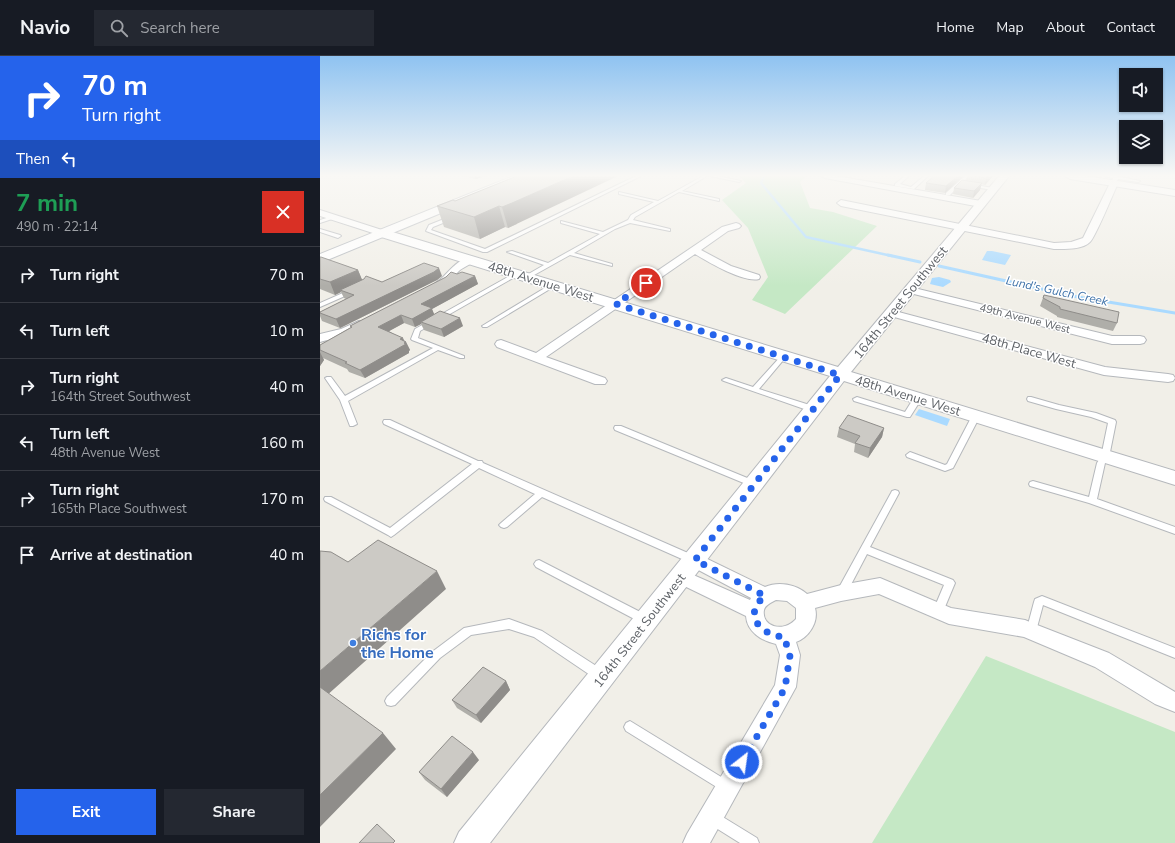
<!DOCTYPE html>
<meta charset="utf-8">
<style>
body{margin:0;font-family:"Nunito Sans",sans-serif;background:#242831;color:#f1f3f6;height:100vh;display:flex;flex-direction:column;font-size:15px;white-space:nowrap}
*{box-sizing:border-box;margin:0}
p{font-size:13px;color:#9ea1a6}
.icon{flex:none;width:22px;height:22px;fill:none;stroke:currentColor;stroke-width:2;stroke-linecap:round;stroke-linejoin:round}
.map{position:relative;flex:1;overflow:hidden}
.drawer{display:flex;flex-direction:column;background:#171b24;width:320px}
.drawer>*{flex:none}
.guide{background:#2563eb;color:#fff;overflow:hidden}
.fabs{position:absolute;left:799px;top:12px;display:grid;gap:8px}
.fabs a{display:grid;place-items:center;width:44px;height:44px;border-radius:0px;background:#171b24;box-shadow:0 1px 3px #0004;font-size:20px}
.pin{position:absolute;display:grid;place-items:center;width:34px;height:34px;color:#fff;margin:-17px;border:2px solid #fff;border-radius:50%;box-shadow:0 1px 4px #0007}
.me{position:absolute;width:44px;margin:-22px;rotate:30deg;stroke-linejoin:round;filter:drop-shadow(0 0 3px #0008)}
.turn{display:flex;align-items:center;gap:14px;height:84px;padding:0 16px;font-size:18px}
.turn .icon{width:52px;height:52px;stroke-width:2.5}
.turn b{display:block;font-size:28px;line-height:34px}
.then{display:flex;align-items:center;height:38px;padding:0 16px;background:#0003;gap:8px;font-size:15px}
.round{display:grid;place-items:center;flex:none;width:42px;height:42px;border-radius:0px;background:#242831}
.headline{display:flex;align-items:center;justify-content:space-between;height:68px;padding:0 16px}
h1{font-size:24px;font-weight:700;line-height:30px;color:#1e9e55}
.button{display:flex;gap:8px;margin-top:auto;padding:8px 16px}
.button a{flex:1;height:46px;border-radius:0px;background:#2563eb;color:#fff;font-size:16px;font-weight:700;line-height:46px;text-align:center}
.button a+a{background:#242831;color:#f1f3f6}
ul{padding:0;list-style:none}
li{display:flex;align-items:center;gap:12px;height:56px;padding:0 16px;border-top:1px solid #363941}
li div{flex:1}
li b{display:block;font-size:15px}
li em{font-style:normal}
header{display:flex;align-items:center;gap:24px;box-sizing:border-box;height:56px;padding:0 20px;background:#171b24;border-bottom:1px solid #363941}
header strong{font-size:19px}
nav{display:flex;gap:22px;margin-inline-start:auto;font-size:14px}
.search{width:280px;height:36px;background:#242831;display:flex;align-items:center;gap:10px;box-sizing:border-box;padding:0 14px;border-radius:0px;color:#9ea1a6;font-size:15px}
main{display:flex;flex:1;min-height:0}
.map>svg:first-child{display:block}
.green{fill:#c5e8c5}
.water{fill:#aadaff}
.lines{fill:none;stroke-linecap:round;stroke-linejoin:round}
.stream-far1{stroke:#aadaff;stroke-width:2.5}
.stream{stroke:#aadaff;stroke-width:3}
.service-casing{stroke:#b5b8bc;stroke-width:2}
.minor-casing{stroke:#b5b8bc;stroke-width:2}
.tertiary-casing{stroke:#b5b8bc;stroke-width:2}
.secondary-casing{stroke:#b6babf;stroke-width:2}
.service{fill:#fff;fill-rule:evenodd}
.minor{fill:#fff;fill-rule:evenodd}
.tertiary{fill:#fff;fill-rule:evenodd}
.secondary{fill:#fff;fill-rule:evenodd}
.wall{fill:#afaea9}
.shaded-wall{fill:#8f8d8a}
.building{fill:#cccac5;stroke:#8f8d8a}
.route{stroke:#2563eb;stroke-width:7;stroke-dasharray:0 12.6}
.shop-dot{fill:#3f7fe0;stroke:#fff;stroke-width:1.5}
.labels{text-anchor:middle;stroke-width:3;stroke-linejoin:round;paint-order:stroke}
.far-street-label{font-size:11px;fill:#5f6368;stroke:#fff}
.far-water-label{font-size:12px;font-style:italic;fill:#4174aa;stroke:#fff}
.street-label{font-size:13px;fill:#5f6368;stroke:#fff}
.near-shop-label{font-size:16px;font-weight:bold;fill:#366cbe;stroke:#fff;text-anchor:start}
</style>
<header>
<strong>Navio</strong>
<div class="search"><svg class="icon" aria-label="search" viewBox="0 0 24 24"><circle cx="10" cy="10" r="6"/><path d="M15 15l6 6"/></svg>Search here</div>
<nav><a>Home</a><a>Map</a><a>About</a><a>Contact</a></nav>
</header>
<main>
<section class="drawer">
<div class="guide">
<div class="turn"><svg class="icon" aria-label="right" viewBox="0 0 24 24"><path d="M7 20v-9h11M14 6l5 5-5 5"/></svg><div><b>70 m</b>Turn right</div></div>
<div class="then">Then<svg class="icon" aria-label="left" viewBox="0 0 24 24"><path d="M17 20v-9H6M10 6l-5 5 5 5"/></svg></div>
</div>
<div class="headline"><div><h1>7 min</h1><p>490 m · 22:14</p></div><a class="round" style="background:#d93025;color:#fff"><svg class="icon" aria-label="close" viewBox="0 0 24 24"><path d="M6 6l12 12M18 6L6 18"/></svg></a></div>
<ul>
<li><svg class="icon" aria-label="right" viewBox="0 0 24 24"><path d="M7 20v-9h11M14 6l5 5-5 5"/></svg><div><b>Turn right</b></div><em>70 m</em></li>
<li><svg class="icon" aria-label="left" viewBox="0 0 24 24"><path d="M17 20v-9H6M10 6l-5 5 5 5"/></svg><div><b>Turn left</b></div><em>10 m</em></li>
<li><svg class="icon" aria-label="right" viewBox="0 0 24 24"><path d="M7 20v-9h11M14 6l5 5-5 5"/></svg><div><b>Turn right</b><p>164th Street Southwest</p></div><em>40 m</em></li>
<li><svg class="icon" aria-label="left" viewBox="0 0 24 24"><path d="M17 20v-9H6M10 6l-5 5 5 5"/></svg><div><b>Turn left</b><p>48th Avenue West</p></div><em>160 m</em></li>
<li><svg class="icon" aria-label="right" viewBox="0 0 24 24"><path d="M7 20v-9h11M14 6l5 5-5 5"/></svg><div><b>Turn right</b><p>165th Place Southwest</p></div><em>170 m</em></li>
<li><svg class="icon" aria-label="arrive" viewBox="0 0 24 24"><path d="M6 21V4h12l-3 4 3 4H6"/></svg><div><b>Arrive at destination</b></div><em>40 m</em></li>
</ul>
<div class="button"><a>Exit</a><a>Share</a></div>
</section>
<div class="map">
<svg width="855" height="787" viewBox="0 0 855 787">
<rect width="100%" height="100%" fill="#f1efe8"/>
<path class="green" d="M422,120h65l-7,6 10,26 23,4 44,14 -92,88 -33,-14 16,-23 -20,-49 -26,-28 24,-17 -6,-6z
M666,600l189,76v111h-303z"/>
<path class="water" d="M667,195h5l19,4 -6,10 -23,-5z
M619,221l11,3 1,2 -8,5 -13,-3 2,-6z
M599,353l31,10 -3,7 -32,-11z"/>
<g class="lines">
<path class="stream-far1" d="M444,120l-3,7 45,54 86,19"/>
<path class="stream" d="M568,199l32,7
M619,210l139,31 97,16"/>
<defs>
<path id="service" d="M316,120h5l-154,76h-4l-57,-21 3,-6 20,-8h4v2l-20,8 -2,3 54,19z
M383,120h4l-25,15 37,8v2l-40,-9 -44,25 -2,3 37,9v2l-40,-8 -15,6 -41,24 38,11v2l-42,-11 -43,24 -3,-2 1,-1 19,-11 -37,-13 5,-1 36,12 52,-29 -39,-11v-2l42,11 25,-12 3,-5 23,-13 -35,-8v-2l39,9z
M390,120h7l24,5 -2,1z
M585,120h4l-9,8 11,3 13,-11h4l-14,13 -19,-3v-2z
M645,120h4l-19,19h-4v-2z
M784,120h12l24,5 -2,1 -20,-3 -2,4h-2l-2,-1 1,-4z
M650,128l23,4 2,1 -2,1 -25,-4v-1z
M13,160l2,1v1l-15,5v-3z
M0,173l20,6 1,1 -3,2 -18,-6z
M195,217l5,1 -100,57 -2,7 46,18v2h-4l-22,-8 -90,51 9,23 -4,2h-3l-10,-26 -15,-22 2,-1h4l14,19 88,-48 -21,-8 -1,-1 4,-10z
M233,227l3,2 -1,1 -68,41h-4l-1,-1z
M32,233l2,1v2l-34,15v-4z
M463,299l3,2 -1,1 -26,31 57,18 1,2 -1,2h-6l-86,-30 -2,-1 4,-2 27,9 28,-31z
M595,340h6l1,2 -12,19h-3l-53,-16 -1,-2 4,-2 48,15z
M708,341h3l28,8 37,8 19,7 1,2 -7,35 -4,6 -8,36 78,28v7l-86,-31 -59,-17 -1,-2 1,-2 3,-1 56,16 8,-34 4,-6 7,-34 -17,-6 -35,-8 -28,-8 -1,-2z
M653,358h6l1,2 -27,52 -8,3 -38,-14 -1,-2 4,-3 35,13 2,-1z
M64,364h6l88,41h4l1,2 214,94 2,3 -2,3 -3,1 -3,-1 -149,-66 -35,30 -3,1 -3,-1 -2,-2 2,-2 34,-29 -56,-26 -85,67 -3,2 -3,-2 -63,-34 -1,-2 1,-2h6l59,31 82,-64 -88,-40 -1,-2z
M295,370h6l136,56 1,2 -1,2h-6l-136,-56 -1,-2z
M575,434l3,1 1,2 -29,54 83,33 2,3 -13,31 -4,1 -4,-1 -1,-3 11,-26 -77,-31 -22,42 -4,1 -4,-1 -1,-3 55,-100 1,-2z
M219,504l109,56 1,3 -1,3 -4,1 -4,-1 -104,-55 -2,-3 2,-3z
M722,540l133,52v10l-132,-53 -8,30 -4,2 -4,-2 -1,-3 8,-30 1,-3z
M189,563l33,12 62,40 2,4 -2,4 -4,1 -4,-1 -62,-42 -25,-8 -38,6 -31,23 -45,47 -4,1 -4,-1 -2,-4 2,-4 45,-45 32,-24z
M310,665l101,62 2,4 -2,4 -4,2 -4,-2 -97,-60 -2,-4 2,-4z
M393,755l44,27 2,5h-19l-32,-20 -2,-5 2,-5z"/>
<path id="minor" d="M501,120h15l145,25 4,3 -4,3 -156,-29z
M791,125h3l4,2c-4,9 -23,55 -28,59 -8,8 -26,7 -36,7l-213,-43 -4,-3 4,-3 213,43 17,-1 12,-4z
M0,154l65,21 2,2 -2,2h-6l-59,-19z
M416,167l3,1 2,2 -2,2 -11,3 -27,19 30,16 28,9 1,2 -1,2c-15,4 -51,-17 -64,-25l-149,103 59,21 2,3 -2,3h-10l-98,-37 -2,-3 2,-3 4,-1 35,13 186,-126z
M150,201l5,3 -1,2c-5,3 -10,5 -14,8 -8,7 -12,20 -25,17l-1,-2c2,-4 7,-5 10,-9 8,-8 14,-16 26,-19z
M590,231l202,49h28l4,1 2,3 -2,3 -4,1h-28l-206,-52 -1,-2 1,-2z
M571,254l214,57 63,7 5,1 2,3 -2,3 -5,1 -64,-7 -217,-60 -2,-2 2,-2z
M39,265l4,2 2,2c-9,12 -32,13 -45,17v-8l21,-5z
M375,497l70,34c13,-6 31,-3 42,7l34,-9 39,-7 71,30 74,12 7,3 77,30 66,39v20l-20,-8 -60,-37 -71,-30 -75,-13 -70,-30 -38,7 -26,7c4,14 -6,29 -19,34l4,13 -4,32 -86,156h-27l4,-9 88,-149 5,-30 -4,-11c-14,-3 -29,-12 -30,-28l-70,-34 -3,-5 3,-5 6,-2 68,30 1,-2 -62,-33 -3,-5 3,-5zM456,544l11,1 9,7v11c-12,14 -35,8 -32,-9 1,-5 8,-8 12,-10z"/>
<path id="tertiary" d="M679,120h10l-158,196 324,99v14l-331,-104 -354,462h-36l5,-11 371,-456 -452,-140 -2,-3 2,-3h8l452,137z
M745,120h21l89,14v6l-105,-17z"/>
<path id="secondary" d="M193,120h15l-2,2 -206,85v-9z"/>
</defs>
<use href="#service" class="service-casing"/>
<use href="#minor" class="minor-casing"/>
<use href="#tertiary" class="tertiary-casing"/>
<use href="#secondary" class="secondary-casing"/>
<use href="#service" class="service"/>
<use href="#minor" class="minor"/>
<use href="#tertiary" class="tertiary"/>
<use href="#secondary" class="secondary"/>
</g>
<path class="wall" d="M143,120h22l-9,3z
M197,120v48l-9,4 -3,-1 -25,12 -36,-12 -7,-21 18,-5z
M644,120l-19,17 -20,-3 1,-7z
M647,120h26l-8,9 -4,-1 -1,6 -7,8 -20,-4 1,-6 12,-8z
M0,201l38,13 4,10 20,2 60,-6 -5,4 -97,48 -18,-7 -2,-5v-4l26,-13 -2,-1 -3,-6 -6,3 -15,-6z
M137,218l18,2 3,8 -46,25 2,6 29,11 -19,11 -20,-7 -3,-6 -6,3 -11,-4 -15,8 17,11 4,8 -1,1v2l-44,25 -16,-6 -2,-3 -24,-11 1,2 -4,6v-21l31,-18 -1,-1z
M724,239l73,28 -4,8 -56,-14v-1l-17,-10z
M519,372h45l-2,9 -14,21 -14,-6 1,-8 -18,-7z
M186,625l4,9 -29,33 -24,-15 -5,-8z
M159,704l-32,37 -22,-17 -6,-8z"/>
<path class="shaded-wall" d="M155,120h10l-9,3z
M253,120h45l-110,52 -6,-21z
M638,120h6l-19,17 1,-7z
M668,120h5l-8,9 1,-7z
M662,127l-2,7 -7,8 1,-7z
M179,150l6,21 -25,12 -6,-22z
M119,212l3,8 -5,4 -97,48 -4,-9z
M38,214l5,12 -23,8 1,2 -6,3 -5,-13z
M155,220l3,8 -46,25 3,7 -14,6v2l-6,3 -3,-8 9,-15z
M81,259l3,8 -22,12 -4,-8z
M140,262l3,8 -19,11 -3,-8z
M83,282l2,4h1l4,8 -1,1v2l-44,25 -5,-8z
M0,296l4,8 -4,6z
M564,372l-2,9 -14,21 2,-10z
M117,515l9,18 -121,108 -5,-6v-20z
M186,625l4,9 -29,33 -5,-8z
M63,677l13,16 -76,78v-32z
M153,696l6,8 -32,37 -6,-8z"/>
<path class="building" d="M197,120h56l-61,27 -10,4 -3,-1 -25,11 -37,-11 16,-6 2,1z
M614,120h24l-12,10 -20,-3z
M654,120h14l-2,2z
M642,124l20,3 -8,8 -20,-3z
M0,201h1l37,13 -28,12 -10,-3z
M104,207l15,5 -5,4 -98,47 -16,-6v-1l34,-17 -14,-5 24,-11 2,-3 16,6z
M131,216l6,2 5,-2 13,4 -54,28 11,4 -20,11 -11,-4 -23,12 25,11 -3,1 6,3 -2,1 2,1 -46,26 -15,-7 2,-1 -27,-12v-5l32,-18 -2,-1 96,-49z
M724,239l75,17 -2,11 -57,-14v-2l-17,-9z
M120,255l20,7 -19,11 -20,-7z
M528,359l36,13 -14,20 -15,-5 5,-7 -21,-8z
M58,484l59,31 -117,100v-120l11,1 17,10z
M163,611l23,14 -30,34 -24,-15z
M0,631l63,46 -63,62z
M132,680l21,16 -32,37 -22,-17z
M57,768l18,17 -2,2h-34z"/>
<linearGradient id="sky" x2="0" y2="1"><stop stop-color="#8fc3f1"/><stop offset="0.52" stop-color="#f9f8f5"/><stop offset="1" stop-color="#f9f8f5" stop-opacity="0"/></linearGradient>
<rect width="855" height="230" fill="url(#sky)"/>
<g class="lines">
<path class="route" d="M326,227l-30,21 224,71 -145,185 70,36c-23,18 -5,39 19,41l6,18 -5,33 -43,74"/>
</g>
<circle class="shop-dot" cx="33" cy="587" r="4"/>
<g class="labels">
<g class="far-street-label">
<text transform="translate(705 262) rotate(14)" y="4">49th Avenue West</text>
</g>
<g class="far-water-label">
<text transform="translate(737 235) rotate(12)" y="4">Lund's Gulch Creek</text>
</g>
<g class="street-label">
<text transform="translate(221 225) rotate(17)" y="5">48th Avenue West</text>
<text transform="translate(580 246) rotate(-51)" y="5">164th Street Southwest</text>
<text transform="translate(709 294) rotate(16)" y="5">48th Place West</text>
<text transform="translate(588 339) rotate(17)" y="5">48th Avenue West</text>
<text transform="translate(319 574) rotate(-52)" y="5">164th Street Southwest</text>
</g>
<g class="near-shop-label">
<text x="41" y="584">Richs for<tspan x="41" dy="18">the Home</tspan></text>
</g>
</g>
</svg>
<div class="fabs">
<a><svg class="icon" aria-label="sound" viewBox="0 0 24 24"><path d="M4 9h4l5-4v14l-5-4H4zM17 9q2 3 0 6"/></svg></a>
<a><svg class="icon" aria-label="layers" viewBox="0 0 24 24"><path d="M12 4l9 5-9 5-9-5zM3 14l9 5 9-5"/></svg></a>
</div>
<div class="pin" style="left:326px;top:227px;background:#d93025"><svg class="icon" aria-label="arrive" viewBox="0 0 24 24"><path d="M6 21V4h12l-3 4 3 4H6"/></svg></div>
<svg class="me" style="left:422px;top:706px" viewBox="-20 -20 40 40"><circle r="17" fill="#2563eb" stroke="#fff" stroke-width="3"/><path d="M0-11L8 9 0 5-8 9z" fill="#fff"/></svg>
</div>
</main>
